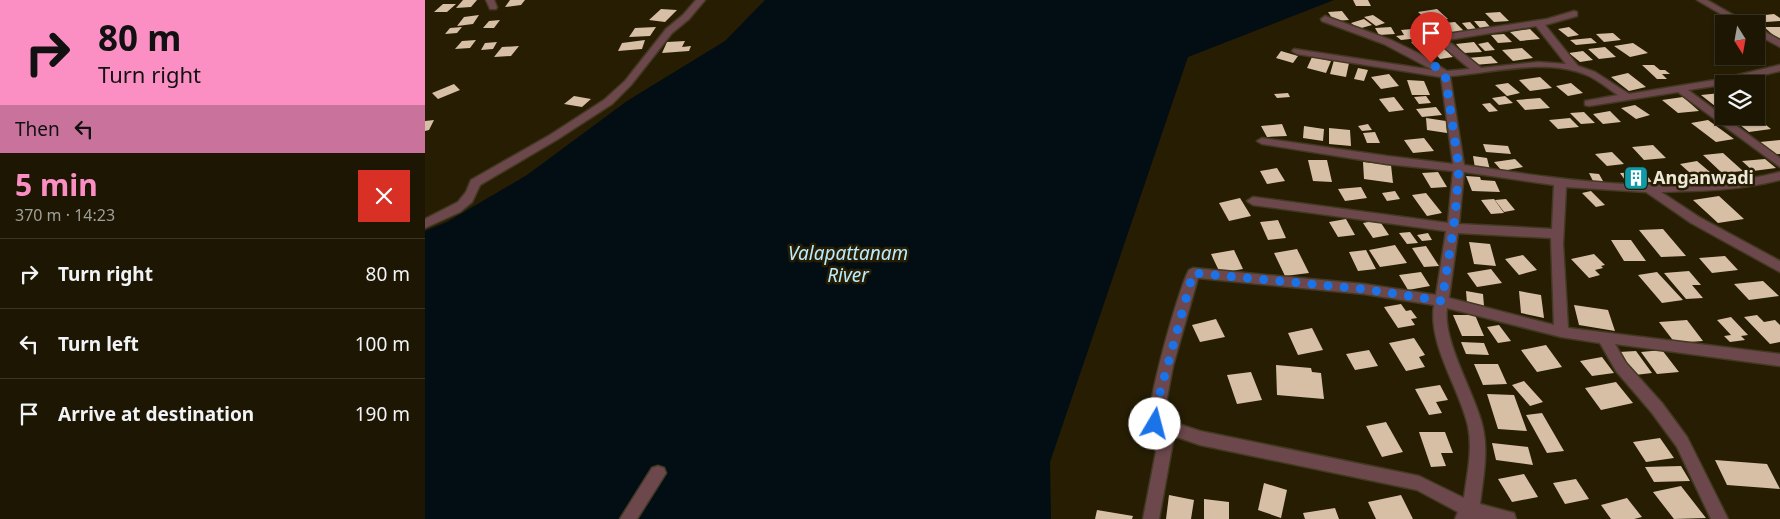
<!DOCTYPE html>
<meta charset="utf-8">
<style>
body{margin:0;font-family:"Noto Sans",sans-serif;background:#251f0c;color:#f1f3f6;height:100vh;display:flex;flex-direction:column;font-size:19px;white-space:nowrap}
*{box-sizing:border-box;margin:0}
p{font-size:16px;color:#a09f99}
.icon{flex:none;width:28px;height:28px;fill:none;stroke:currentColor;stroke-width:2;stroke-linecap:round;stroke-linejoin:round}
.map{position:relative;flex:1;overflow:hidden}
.details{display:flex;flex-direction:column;background:#1c1602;width:425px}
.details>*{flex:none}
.banner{background:#fb8fc4;color:#111;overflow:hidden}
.needle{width:32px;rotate:169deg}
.buttons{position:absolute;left:1290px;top:15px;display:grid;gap:10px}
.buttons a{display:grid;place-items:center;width:50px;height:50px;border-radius:0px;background:#1c1602;box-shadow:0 1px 4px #0004,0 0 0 1px #3a3524;font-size:25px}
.pin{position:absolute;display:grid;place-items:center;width:42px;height:42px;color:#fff;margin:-51px -21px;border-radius:50% 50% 50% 0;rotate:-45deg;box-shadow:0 0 5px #0007}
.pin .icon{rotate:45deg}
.me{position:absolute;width:55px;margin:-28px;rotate:8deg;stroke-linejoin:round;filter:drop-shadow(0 0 4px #0008)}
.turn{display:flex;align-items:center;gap:18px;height:105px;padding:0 15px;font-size:22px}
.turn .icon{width:65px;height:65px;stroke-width:2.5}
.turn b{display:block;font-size:35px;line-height:42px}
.then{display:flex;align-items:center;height:48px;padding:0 15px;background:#0003;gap:10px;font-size:19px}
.round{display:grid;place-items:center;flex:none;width:52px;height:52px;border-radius:0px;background:#251f0c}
.headline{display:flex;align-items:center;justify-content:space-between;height:85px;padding:0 15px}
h1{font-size:30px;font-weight:700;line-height:38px;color:#fb8fc4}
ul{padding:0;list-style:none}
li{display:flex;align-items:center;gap:15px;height:70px;padding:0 15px;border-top:1px solid #3a3524}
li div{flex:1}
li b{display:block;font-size:19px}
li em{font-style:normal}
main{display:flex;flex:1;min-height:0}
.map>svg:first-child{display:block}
.water{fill:#030e14}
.building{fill:#d7bfa6}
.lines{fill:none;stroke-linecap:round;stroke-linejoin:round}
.street-casing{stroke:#423921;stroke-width:3}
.street{fill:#6c484c;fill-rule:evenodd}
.route{stroke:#1a73e8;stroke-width:9;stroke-dasharray:0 16.2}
.labels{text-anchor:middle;stroke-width:5;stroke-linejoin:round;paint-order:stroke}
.poi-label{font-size:18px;font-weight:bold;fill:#ede8d8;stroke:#261d03;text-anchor:start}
.water-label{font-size:19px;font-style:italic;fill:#bbebff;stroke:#261d03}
</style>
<main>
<section class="details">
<div class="banner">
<div class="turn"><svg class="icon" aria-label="right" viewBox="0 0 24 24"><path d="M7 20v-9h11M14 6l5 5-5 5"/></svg><div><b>80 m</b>Turn right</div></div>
<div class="then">Then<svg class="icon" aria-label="left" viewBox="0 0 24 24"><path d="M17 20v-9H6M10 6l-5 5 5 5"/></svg></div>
</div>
<div class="headline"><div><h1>5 min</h1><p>370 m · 14:23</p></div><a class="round" style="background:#d93025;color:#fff"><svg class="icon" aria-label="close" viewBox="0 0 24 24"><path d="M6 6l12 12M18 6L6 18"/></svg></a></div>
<ul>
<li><svg class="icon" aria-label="right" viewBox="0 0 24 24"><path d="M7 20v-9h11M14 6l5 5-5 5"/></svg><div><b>Turn right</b></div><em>80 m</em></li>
<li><svg class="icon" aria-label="left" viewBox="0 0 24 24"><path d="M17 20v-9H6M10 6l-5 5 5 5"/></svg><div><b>Turn left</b></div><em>100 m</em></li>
<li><svg class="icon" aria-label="arrive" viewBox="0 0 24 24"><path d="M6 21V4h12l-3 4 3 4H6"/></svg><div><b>Arrive at destination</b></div><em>190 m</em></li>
</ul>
</section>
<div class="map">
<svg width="1355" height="519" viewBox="0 0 1355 519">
<rect width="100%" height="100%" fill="#261d03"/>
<path class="water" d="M340,0h569l-146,57 -138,405 1,57h-626v-288l22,-9 80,-47 100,-74 98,-60z"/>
<path class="building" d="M38,0h14l-6,7 -15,1z
M85,0h15l-4,5 -16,2z
M928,0h15l3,6h-15z
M18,4h13l-9,8h-13z
M236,9l16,1 -12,12 -16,-2z
M1012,9l11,10 -19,3 -11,-10z
M917,11l7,9 -15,1 -6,-9z
M1075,12l9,9 -15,1 -9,-9z
M1349,14l6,4v3l-14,1 -10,-6z
M54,15l-6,9 -16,2 7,-9z
M948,15l12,8 -9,3 -12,-9z
M939,19l8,6 -14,4 -7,-6z
M75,20l-6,8h-11l6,-7z
M1049,21h11l6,7h-11z
M1030,22l10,10 -12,1 -9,-10z
M1045,22l7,8 -8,1 -7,-8z
M1011,26l7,7 -18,2 -6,-8z
M37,27l-5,6 -12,1 5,-6z
M231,27l-6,9 -21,1 6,-9z
M966,27l4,7 -16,1 -4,-7z
M1144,27l10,8 -11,2 -10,-8z
M1339,27h16v14z
M987,29l8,9 -19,2 -5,-4 8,-1 -3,-5z
M1105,29l10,10 -20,2 -10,-9z
M1188,33l8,7 -17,2 -8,-8z
M1079,34l8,8 -14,1 -7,-8z
M1166,38l6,5 -21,2 -6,-5z
M51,40l-6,8 -15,1 7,-8z
M220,40l-3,9 -24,2 4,-8z
M260,41l-3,6 9,-1 -2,5 -27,2 5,-11z
M1002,41l6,6 -16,1 -6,-6z
M72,42l-4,7 -12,1 4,-7z
M1049,42l8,10 -18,1 -8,-9z
M1063,42l7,8 -10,1 -7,-7z
M1208,43l15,10 -18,4 -16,-11z
M94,46l-8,10 -17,1 8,-10z
M1180,47l11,10 -17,2 -11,-10z
M1019,48l9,9 -13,2 -9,-10z
M1097,48l11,10 -20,3 -11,-11z
M856,51l17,5 -5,7 -17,-5z
M1158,51l10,9 -13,2 -11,-9z
M1066,56l7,7 -24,2 -7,-7z
M887,57l19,4 -5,12 -19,-5z
M909,60l15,3 -3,14 -16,-3z
M1217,65h12l6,5h5l5,4h-8l5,5h-10z
M933,68l10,2 -4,11 -10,-2z
M1203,73l18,14 -17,4 -18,-14z
M964,74l10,12 -18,3 -10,-12z
M1115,77l12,11 -22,3 -11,-11z
M982,80l17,1 6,14h-18z
M1083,83l12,10 -13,3 -12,-11z
M1146,83l12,10 -15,3 -12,-10z
M29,84l6,6 -22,9 -6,-6z
M863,93l2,4 -13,1 -3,-4z
M1296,93l3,2v10l-9,1 -14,-11z
M149,96l17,3 -9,8 -18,-3z
M1001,96l5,7 -12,1 -5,-7z
M1080,96l8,7 -14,2 -7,-7z
M969,97l10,13 -15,2 -10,-13z
M1258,97l16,14 -21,2 -16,-13z
M1115,98l10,10 -25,2 -9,-10z
M1065,103l8,8 -9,1 -7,-8z
M1210,105l15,10 -14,4 -15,-11z
M1011,107l6,8 -20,2 -6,-8z
M1185,111l11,11 -18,2 -10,-10z
M1159,112l11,11 -14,1 -11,-11z
M1001,118l20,3 1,12 -20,-3z
M1145,118l9,9 -21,2 -9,-9z
M1332,118l14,11 -22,3 -14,-11z
M9,120l-5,10 -4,1v-10z
M1283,120l26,19 -18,3 -25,-19z
M857,124l5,12 -20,1 -6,-11z
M943,124l4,6 -10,1 -4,-5z
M879,126l20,3 -1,12 -20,-3z
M904,128l21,2 1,16 -22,-2z
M950,132l5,11h-13l-4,-10z
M999,138l10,13 -21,2 -9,-13z
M1355,140v14h-6l-14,-12z
M1058,144l25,2 3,8 -25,-2z
M1228,145l13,13 -22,2 -12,-13z
M1187,152l12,12 -17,2 -12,-12z
M1298,153l20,18 -21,2 -19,-18z
M1048,156l14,2 3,12 -15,-2z
M1090,159l8,8 -21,4 -8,-9z
M1340,159l11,9 -23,3 -11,-10z
M883,160h19l5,22 -19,-1z
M1272,161l20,17 -18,3 -19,-17z
M938,162l28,3 2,18 -29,-4z
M852,168l8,13 -18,3 -7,-13z
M1013,172l9,15 -16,1 -9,-15z
M1219,172l8,10 -25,1 -7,-10z
M1164,173l10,1 4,7h-10z
M1041,176l14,1 1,3 14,1 5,11 -28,-1z
M936,187l6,11 -22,3 -7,-12z
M970,191l5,8 -13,2 -5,-8z
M1166,191l14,14 -9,2 -14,-14z
M1001,193l16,20 -15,3 -15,-21z
M1294,196l25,23 -26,4 -25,-23z
M815,198l11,18 -22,5 -10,-18z
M1069,199l10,14 -13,1 -10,-14z
M1081,199l9,11 -11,2 -9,-12z
M921,219l9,16 -17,2 -9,-15z
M853,220l8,18 -18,2 -8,-18z
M954,220l10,15 -16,3 -10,-15z
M1238,229l23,27 -25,1 -22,-27z
M985,232l8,11 -11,1 -8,-11z
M1003,233l4,7 -10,1 -5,-6z
M1186,240h20l15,21h-22z
M1044,242l21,2 6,22 -22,-2z
M970,245l12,18 -27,4 -11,-17z
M1001,246l13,20 -15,1 -12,-19z
M872,249l12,24 -24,3 -11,-23z
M809,250l9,19 -23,4 -9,-19z
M941,250l10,19 -18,2 -9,-19z
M1169,254l11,11 -4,1 2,2 -8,2 5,5 -11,3 -18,-19z
M1098,255l14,15 -18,5 -14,-16z
M1300,256l13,14 -26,3 -13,-15z
M1066,269l11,14 -25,4 -10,-14z
M1264,271l12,14h-9l11,13 -17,1 -22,-26z
M996,272l9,14 -22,4 -9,-15z
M1232,272l26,28 -21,3 -24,-28z
M1338,281l16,15 -30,4 -15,-16z
M1041,291l17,3 1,12 -17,-3z
M1094,291l22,4 3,23 -23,-5z
M976,304l5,7 5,-1 6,8 -6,1 4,6 -17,3 -14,-21z
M1149,305l34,5 7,21 -36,-6z
M1028,315h22l9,21h-22z
M1332,315l7,7 11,-2 5,5v17l-10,2 -26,-27z
M1306,317l17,18 -7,1 4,4 -15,2 -6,-6 7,-1 -14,-15z
M791,319l9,18 -25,5 -8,-17z
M1262,320l16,21 -28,2 -16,-21z
M1074,325l12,16 -13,2 -11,-16z
M887,328l11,22 -25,5 -10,-22z
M989,338l11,17 -6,2 6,10 -19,4 -17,-28z
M1036,342l23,1 5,12 -23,-1z
M1121,345l16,22 -25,5 -16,-22z
M944,350l9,16 -23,4 -9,-16z
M1237,350l17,22 -22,2 -16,-22z
M1211,351l16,22 -17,2 -16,-23z
M1177,357l12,16 -22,3 -12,-15z
M1049,364h24l9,20 -24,1z
M851,365l35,3 1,4 9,1 3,26 -47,-4z
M826,372l11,28 -25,4 -10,-29z
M1099,381l19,21 -13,4 -18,-21z
M1191,382l17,21 -32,7 -16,-22z
M1015,385l8,15 -12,2 6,11 -13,2 -14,-26z
M1062,394l27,1 13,36 -29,-2z
M1117,413l22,38 -17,2 -21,-38z
M961,422l17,30 -21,5 -16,-31z
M994,432h26l8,21h-12l5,13 -15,1z
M1235,438l14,20 -28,4 -13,-20z
M1067,443l36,4 5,18 -37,-5z
M1290,460l52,4 13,25 -53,-4z
M1256,466l9,15 -36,1 -9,-15z
M1099,474l14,23 -26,5 -14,-23z
M1151,479l13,20 -24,5 -12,-21z
M839,483l23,7 -6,28 -23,-8z
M1256,486l25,32 -32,1 -21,-27z
M744,495l25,5 -3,19h-25z
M976,495l12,24h-37l-8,-17z
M1202,498l15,19 -8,2h-23l-10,-14z
M779,499l25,3v17h-25z
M910,508l4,11h-34l-2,-6z
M672,510l36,6 -1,3h-37z"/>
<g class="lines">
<defs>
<path id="street" d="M61,0h8l3,7 -1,2h-6z
M271,0h9l-16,19 -17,14 -41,52 -19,19 -54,35 -78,46 -8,17 -12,10 -35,16v-9l33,-17 8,-10 5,-12 79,-45 54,-35 21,-19 41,-52 17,-14z
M1272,0h10l42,24h-11z
M1149,11l3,1v4l-32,9 33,41 17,6 34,22 92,-15 59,-14v6l-59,14 -33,5 92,68v9l-102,-75 -89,14 -4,-1v-4l33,-6c-9,-6 -19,-14 -29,-19 -43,-19 -94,-3 -139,0l14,89c101,15 216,33 316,7v8c-39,10 -78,11 -119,12l38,25 81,44v11l-89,-49 -45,-31 -80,-5 -3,57 5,84 212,26v12l-165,-22 11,19 36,40 25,34 41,82h-17l-34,-72 -25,-34 -36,-42 -16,-28 -39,-6 -114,-29c-5,32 27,84 35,116 7,26 1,54 -2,80l34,9 2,6h-61l3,-7 -41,-22 -217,-45 -26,-9 -15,83h-16l17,-88 -10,-3c-7,-14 29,-141 39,-158l4,-2 171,16 72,11 10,-64 -193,-26 -6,-4 6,-4 195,26 5,-52 -66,-7 -125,-20 -5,-3 5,-3 125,18 66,8 -12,-87 -144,-23 -5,-3 2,-2 139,21 -49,-26 -62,-23 -1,-2 4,-3 66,24 29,14 27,17 23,-2 -32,-27v-4l9,-4 100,-15zM1111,26l30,38 -28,-2 -57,6 -34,-28zM1039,172l90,13 -2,44 -93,-5zM1033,233l93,5 3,87 -105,-27zM773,278l166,16 70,11c-6,40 25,82 34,121 5,24 -1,48 -4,72l-45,-22 -219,-45 -37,-12 10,-53z
M1331,27l24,13v7l-24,-13z
M233,466l6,2 2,5 -29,46h-17l32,-51z"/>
</defs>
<use href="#street" class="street-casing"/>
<use href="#street" class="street"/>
</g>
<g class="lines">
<path class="route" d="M730,424l3,-24 35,-127 171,16 78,12 13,-84 4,-49 -14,-94 -14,-11"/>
</g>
<defs>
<symbol id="building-square" viewBox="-11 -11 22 22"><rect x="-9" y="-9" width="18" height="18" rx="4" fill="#0f9aa8" stroke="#261d03"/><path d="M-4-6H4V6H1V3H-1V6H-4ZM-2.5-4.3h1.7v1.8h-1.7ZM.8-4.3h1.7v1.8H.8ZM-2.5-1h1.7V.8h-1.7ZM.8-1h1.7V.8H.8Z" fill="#fff"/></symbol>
</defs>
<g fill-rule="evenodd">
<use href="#building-square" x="1197" y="164" width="28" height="28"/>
</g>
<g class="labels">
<g class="poi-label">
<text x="1228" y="184">Anganwadi</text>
</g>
<g class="water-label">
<text x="423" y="260">Valapattanam<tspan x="423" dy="22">River</tspan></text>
</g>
</g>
</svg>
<div class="buttons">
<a><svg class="needle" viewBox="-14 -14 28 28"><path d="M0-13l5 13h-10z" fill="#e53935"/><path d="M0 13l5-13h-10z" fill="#a09f99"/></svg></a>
<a><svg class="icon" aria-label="layers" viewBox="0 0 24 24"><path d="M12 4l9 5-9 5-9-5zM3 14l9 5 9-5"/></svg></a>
</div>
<div class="pin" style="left:1006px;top:63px;background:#d93025"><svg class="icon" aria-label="arrive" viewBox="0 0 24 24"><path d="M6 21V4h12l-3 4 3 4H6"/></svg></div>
<svg class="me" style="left:730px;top:424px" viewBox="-20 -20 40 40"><circle r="19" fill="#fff"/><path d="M0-13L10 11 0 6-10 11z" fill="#1a73e8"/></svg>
</div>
</main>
